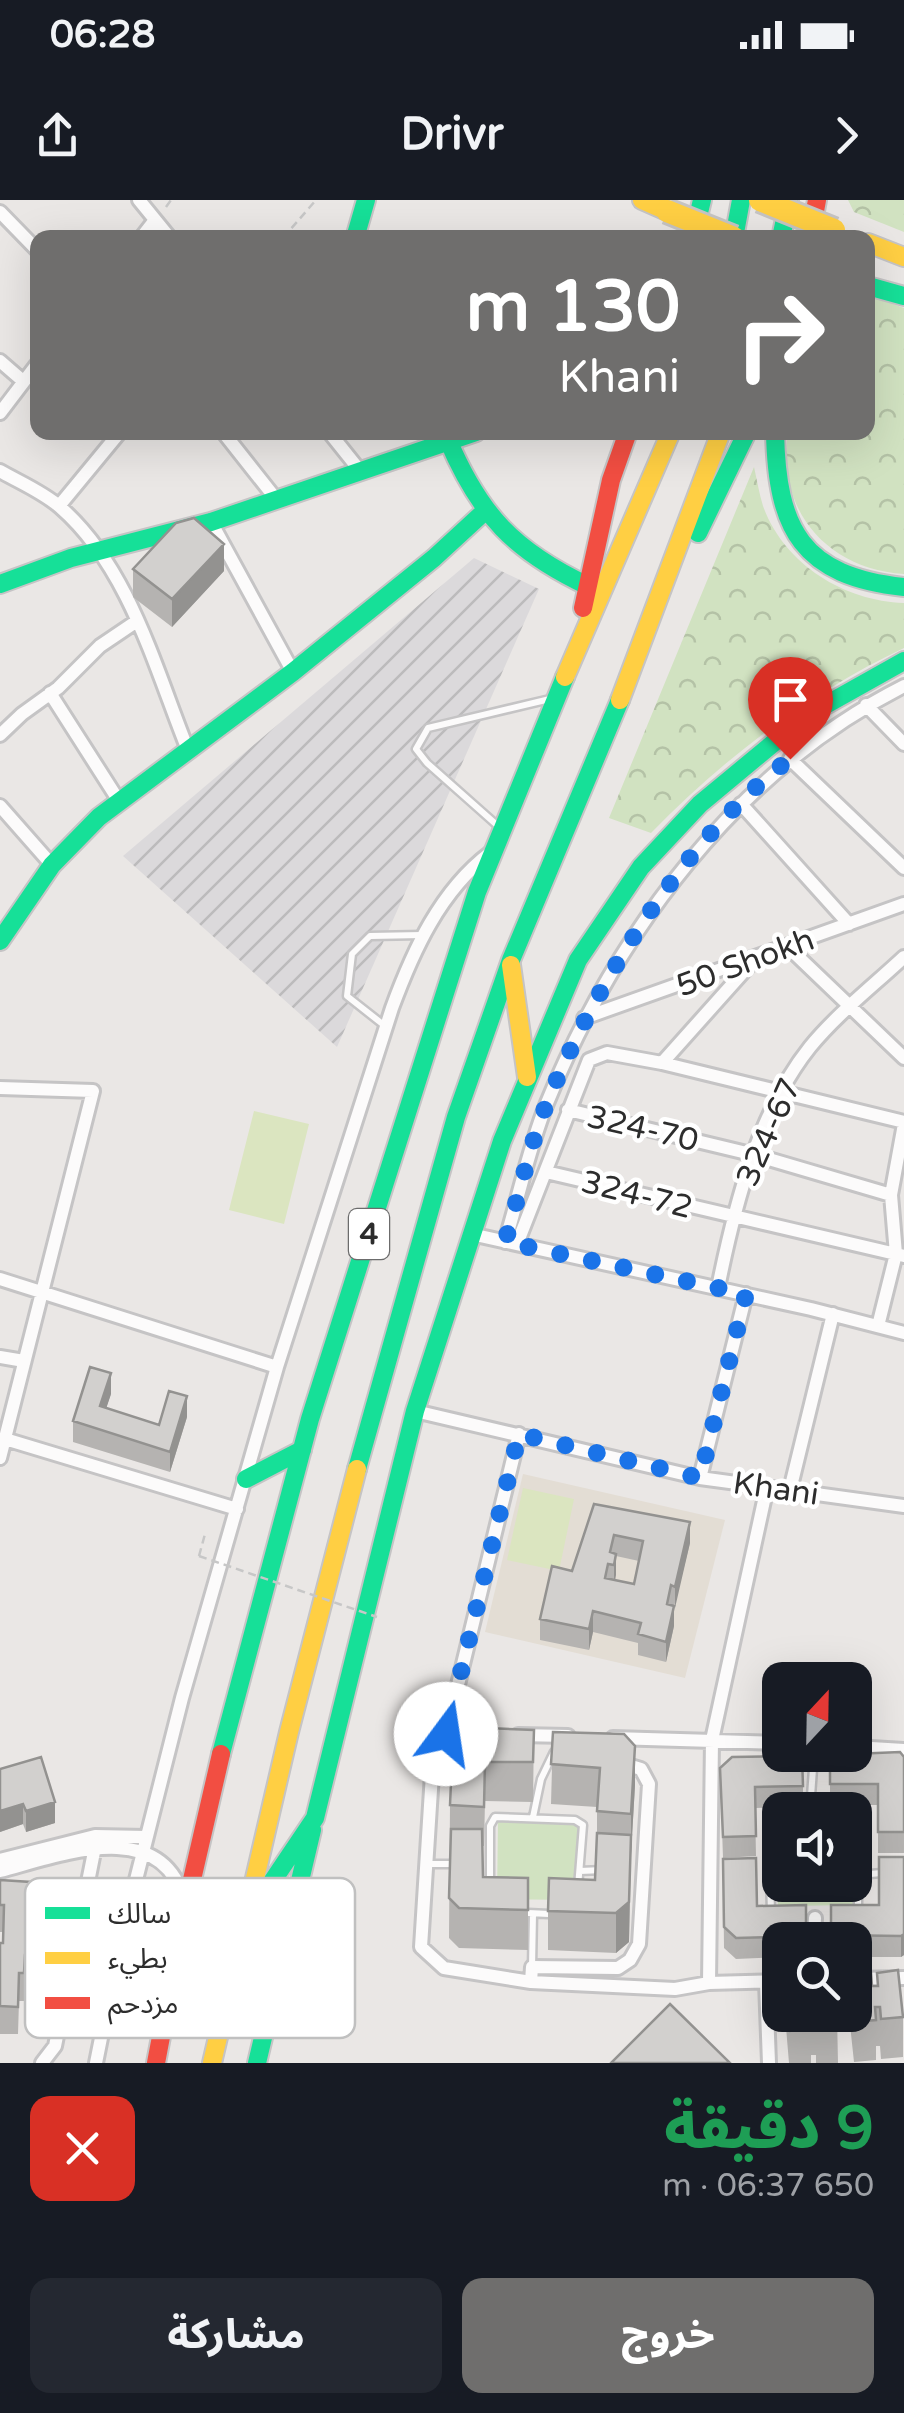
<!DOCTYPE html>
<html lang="ar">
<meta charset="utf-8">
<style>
body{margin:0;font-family:"Varela Round","Noto Sans Arabic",sans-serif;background:#242831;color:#f1f3f6;direction:rtl;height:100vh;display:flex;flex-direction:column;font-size:38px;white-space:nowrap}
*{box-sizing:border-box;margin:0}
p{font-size:32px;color:#9ea1a6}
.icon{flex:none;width:55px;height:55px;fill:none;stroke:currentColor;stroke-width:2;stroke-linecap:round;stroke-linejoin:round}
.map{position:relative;height:1863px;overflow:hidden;direction:ltr}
.panel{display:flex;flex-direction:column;background:#171b24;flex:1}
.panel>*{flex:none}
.guide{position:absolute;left:30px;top:30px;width:845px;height:210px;border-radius:20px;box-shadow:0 10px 40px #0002;direction:rtl;background:#6f6e6d;color:#fff;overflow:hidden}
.needle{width:65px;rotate:22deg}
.fabs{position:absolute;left:762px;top:1462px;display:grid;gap:20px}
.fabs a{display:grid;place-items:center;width:110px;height:110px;border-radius:20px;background:#171b24;box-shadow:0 10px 40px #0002;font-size:50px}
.pin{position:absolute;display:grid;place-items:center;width:85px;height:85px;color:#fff;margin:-102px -42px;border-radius:50% 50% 50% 0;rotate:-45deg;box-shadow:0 0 10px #0007}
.pin .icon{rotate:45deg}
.me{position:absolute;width:110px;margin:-55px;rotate:14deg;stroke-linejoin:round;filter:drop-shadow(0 0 8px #0008)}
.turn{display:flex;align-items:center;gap:35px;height:210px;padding:0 30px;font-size:45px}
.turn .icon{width:130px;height:130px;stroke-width:2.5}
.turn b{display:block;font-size:70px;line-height:85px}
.round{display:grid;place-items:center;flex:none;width:105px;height:105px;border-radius:20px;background:#242831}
.headline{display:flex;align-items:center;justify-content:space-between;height:170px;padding:0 30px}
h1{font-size:60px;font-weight:800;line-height:75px;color:#1e9e55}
.primary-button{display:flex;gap:20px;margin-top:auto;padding:20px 30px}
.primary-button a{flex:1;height:115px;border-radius:20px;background:#6f6e6d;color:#fff;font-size:40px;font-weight:800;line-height:115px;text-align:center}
.primary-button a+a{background:#242831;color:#f1f3f6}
.status{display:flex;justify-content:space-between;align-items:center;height:70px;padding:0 50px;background:#171b24;direction:ltr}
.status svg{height:28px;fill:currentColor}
header{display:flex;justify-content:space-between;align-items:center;height:130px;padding:0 30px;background:#171b24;font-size:45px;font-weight:800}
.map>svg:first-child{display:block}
.industrial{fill:url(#industrial-furrows)}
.education{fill:#e3ddd4}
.grass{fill:#d1e2c1}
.forest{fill:url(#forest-crowns)}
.pitch{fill:#dbe5c0}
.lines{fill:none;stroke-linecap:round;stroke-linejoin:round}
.lane-casing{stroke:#c5c4c5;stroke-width:11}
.street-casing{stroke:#c5c4c5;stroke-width:18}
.fast-casing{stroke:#c5c4c5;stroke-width:22}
.slow-casing{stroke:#c5c4c5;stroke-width:22}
.jam-casing{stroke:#c5c4c5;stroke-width:22}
.path{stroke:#c7c7c7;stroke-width:2.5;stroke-dasharray:8 5;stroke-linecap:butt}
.lane{stroke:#fcfbfb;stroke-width:6}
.street{stroke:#fcfbfb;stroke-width:12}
.fast{stroke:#16e098;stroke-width:18}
.slow{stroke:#ffcf43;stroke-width:18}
.jam{stroke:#f24e42;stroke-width:18}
.slow-bridge-casing{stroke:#c6c4c3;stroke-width:28;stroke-linecap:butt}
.path-bridge{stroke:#c7c7c7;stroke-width:2.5;stroke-dasharray:8 5;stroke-linecap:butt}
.slow-bridge{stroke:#ffcf43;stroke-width:22}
.wall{fill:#b5b3b1;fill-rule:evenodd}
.shaded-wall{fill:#939290}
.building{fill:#d2d0ce;stroke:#939290;stroke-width:2.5;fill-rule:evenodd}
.route{stroke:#1a73e8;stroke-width:18;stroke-dasharray:0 32.4}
.labels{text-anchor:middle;stroke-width:9;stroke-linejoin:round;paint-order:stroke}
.shield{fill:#fff;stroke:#6c6c6c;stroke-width:2.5}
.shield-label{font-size:30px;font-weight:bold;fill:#2d2d2d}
.street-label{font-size:32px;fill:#2d2d2d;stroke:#fff}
.key{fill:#fff;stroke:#c0c0c0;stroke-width:2.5}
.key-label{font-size:28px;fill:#2d2d2d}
</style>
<div class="status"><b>06:28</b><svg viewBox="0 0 49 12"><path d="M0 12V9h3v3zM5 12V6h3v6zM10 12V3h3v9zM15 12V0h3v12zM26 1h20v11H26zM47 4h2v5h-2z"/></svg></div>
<header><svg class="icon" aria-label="forward" viewBox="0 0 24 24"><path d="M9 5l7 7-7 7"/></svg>Drivr<svg class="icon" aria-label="share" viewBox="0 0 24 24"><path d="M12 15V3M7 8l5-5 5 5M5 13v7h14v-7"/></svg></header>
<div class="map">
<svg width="904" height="1863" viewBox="0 0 904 1863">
<defs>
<pattern id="industrial-furrows" width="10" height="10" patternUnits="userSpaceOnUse" patternTransform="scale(2.5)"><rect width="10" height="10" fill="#dbd9db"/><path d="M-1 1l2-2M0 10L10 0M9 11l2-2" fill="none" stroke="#bcbbbc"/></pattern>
<pattern id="forest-crowns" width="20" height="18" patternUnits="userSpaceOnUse" patternTransform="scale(2.5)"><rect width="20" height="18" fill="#d1e2c1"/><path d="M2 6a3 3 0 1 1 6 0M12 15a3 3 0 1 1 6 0" fill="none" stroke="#b4c2a6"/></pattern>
</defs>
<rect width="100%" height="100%" fill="#eae7e5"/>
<path class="industrial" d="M474,358l65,31 -202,458 -214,-191z"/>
<path class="education" d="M523,1274l202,46 -40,158 -200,-46z"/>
<path class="grass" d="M498,1620l81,2 -3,78 -79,-1z
M776,1626h4v59h75l1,20 -78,1z"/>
<path class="forest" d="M848,0h56v32l-50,-20z
M868,95l36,13v266c-77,-5 -128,-64 -116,-141l80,-1z
M754,267c3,13 5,26 9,39 21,58 81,95 141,97v45c-95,45 -180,110 -253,185l-42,-15z"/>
<path class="pitch" d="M254,911l55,13 -25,100 -55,-14z
M523,1288l51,11 -15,72 -52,-11z"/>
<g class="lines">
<defs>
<path id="lane" d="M498,626l-71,-63 -11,-14 12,-21 122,-29
M385,826l-38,-30 5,-42 18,-18 52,-1
M810,1610l4,-55
M495,1617l80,3 8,5 -7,87 -7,3 -79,-4v-85z
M533,1617l8,-38 13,-27
M855,1634l3,10v68
M426,1664h33
M580,1671l23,-1
M859,1675l45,-4
M771,1713l-2,-75 11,-9
M532,1767l1,-53"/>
<path id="street" d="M139,0l31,38
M0,12l38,39
M141,38l14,-18
M0,161l23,20
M0,213l38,-50
M223,232l53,67
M329,232l32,40
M0,271c19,11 43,21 60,36 69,60 95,161 128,243
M59,306l61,-74
M211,322l82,150
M50,493l69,108
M866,505l38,39
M0,535l22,-21 36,-26 42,-42 37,-25
M790,559l114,109
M741,604l108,120
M0,606l52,59
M788,747l116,111
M584,818l320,-114
M662,863l92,-103
M0,888l93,3 -93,367
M568,910l187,45 136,40
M546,972l358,84
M471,1034l340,75 93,24
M505,1042c14,-46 24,-95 42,-139 70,-171 189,-332 357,-417
M517,1044l72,-184 18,-7 55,10 242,59
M0,1079l277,88
M718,1088c16,-80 40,-176 92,-241 27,-33 63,-61 94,-90
M878,1126l18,-72 -5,-59 13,-71
M0,1157l24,4
M415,1211l285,67 204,28
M5,1239l232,70
M700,1278l46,-184
M790,1290l43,-176
M446,1534l-14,40 -11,173 23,21 87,14 144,7 34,-6 71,-2
M473,1534h-27l73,-300
M518,1535l50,1
M613,1538l167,5
M855,1547l49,3
M0,1660l95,-24 51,1
M0,1671c58,-15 161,-56 184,29
M814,1740l1,-22
M855,1779l49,-1
M531,1782l1,-15 86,1 12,-8 9,-16 10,-160 -8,-15 -20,-6
M766,1782l3,81
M709,1783l3,-243 55,-253
M42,1863l13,-17 40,-199
M96,1863l24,-120 62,-245 95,-331 115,-359c21,-57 48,-117 98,-155"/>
<path id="fast" d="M355,38l11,-38
M693,38l9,-38
M734,38l7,-38
M781,38l8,-38
M868,86l36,10
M775,232c2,98 27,144 129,155
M448,240c32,75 66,111 140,146
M698,333l49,-101
M0,384l71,-26 140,-36 265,-90
M0,741l52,-76 47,-48 194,-145 141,-114 50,-46
M357,1269l99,-352 55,-157 109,-260
M246,1279l56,-29
M221,1554l89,-335 167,-527 88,-215
M251,1713l64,-95 100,-407 87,-270 76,-181 63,-93 59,-63 106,-88 98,-55
M257,1863l55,-233"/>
<path id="slow" d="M642,0l25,11
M868,43l36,14
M565,477l106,-245
M620,500l101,-268
M511,765l16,112
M212,1863l77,-331 68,-263"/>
<path id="jam" d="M810,38l7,-38
M583,408l28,-128 17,-48
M156,1863l29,-153 36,-156"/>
</defs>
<use href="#lane" class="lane-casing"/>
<use href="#street" class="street-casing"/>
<use href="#fast" class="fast-casing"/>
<use href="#slow" class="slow-casing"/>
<use href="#jam" class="jam-casing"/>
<path class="path" d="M166,7l5,-7
M283,38l33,-38
M199,1356l6,-22"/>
<use href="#lane" class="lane"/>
<use href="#street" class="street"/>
<use href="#fast" class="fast"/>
<use href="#slow" class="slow"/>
<use href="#jam" class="jam"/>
<defs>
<path id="slow-bridge" d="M760,0l74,30
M667,11l67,27"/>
</defs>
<use href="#slow-bridge" class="slow-bridge-casing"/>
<path class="path-bridge" d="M199,1356l178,61"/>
<use href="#slow-bridge" class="slow-bridge"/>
</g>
<path class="wall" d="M133,369l91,2 -52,56 -39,-30z
M111,1194l-5,14 53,17 28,-8 -17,55 -97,-30v-21z
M594,1304l96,39 -16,64v19l-8,36 -28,-7v-12l-45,-11 -4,18 -49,-10v-21l32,-48zM616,1356l23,5 -5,23 -19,-4z
M534,1530l-1,72 -48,-1 -1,45h-1v31l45,1v72l-69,-2 -10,-10 1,-133 3,-67z
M553,1532l82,53 -4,69 -2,88 -13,11 -68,-3v-39l47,-31 2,-47v-26l-46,-3z
M830,1555l74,2v96h-26v-48h-48z
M720,1568l83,18v21l-48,1 1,48 -33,2z
M0,1569l55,54 -29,9 -3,-8 -23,8z
M904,1657v98l-3,2h-46v-17h-24v-35h48z
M723,1659l34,47 49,-1v35h-26v17l-44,2 -12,-11z
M0,1680l31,29 -2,74h-4l-1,18h-5l-1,33h-18v-91h3v-11h-3z
M877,1773l26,44v40l-22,2 -1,-13h-4v14l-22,2 -5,-47h6l17,-29h5z
M785,1815h52l1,48h-22v-8h-5v8h-22z"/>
<path class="shaded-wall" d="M224,344v27l-52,56v-28z
M111,1173v21l-11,33v-21z
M187,1196v21l-17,55v-20z
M690,1322v21l-15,65v-21z
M616,1354v21l-2,11v-21z
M674,1406v20l-8,36v-20z
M593,1411v21l-4,18v-21z
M635,1546v39l-4,69v-40z
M55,1602v21l-29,9v-21z
M23,1604v20l-23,8v-21z
M631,1635l-2,107 -13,11v-40z
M904,1734v21l-3,2v-21z"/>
<path class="building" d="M194,318l30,26 -52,55 -39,-30 43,-46z
M90,1167l21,6 -11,33 59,19 10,-34 18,5 -17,56 -97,-31z
M594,1304l96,18 -15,65 -4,-2 -4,19 7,2 -8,36 -28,-8 3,-11 -48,-12 -4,18 -49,-10 12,-53 20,5zM614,1335l29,6 -9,43 -29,-6 3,-14 6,1 2,-11 -6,-2z
M464,1527l70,3 -1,32h-48l-1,45 -34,-2 3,-67z
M553,1532l71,2 11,12 -4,68 -34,-3 3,-43 -49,-4z
M900,1552l4,5v75h-26v-48h-48v-29z
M802,1556l1,30 -48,1 1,49 -33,1 -3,-69 12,-11z
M41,1557l14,45 -29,9 -3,-7 -23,7v-42z
M451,1629h31l1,48 45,1v32l-69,-2 -10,-10z
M597,1633l34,2 -2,67 -13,11 -68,-2 1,-33 46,2z
M879,1657h25v77l-3,2 -70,-1v-30h48z
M756,1658l1,48 49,-1v31l-70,2 -12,-11 -1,-68z
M0,1680l31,2 -2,73h-4l-1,18h-5l-1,34 -18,-1v-63h3l1,-38h-4z
M898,1770l5,47 -22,2 -1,-12h-5l1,13 -22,2 1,-47 16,-2 1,13h6l-1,-13z
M670,1804l60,59h-119z
M788,1815h49l1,11 -21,2 -1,-13 -6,1 1,13 -21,2z"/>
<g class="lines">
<path class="route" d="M446,1534l73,-300 181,44 46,-184 -241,-52c14,-46 24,-95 42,-139 48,-118 139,-267 243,-344"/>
</g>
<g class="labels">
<rect class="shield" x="349" y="1009" width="40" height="50" rx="8"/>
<g class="shield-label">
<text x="369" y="1044">4</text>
</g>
<g class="street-label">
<text transform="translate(745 762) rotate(-20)" y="11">50 Shokh</text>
<text transform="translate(643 928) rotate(13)" y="11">324-70</text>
<text transform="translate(768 932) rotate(-66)" y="11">324-67</text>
<text transform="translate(637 994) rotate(14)" y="11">324-72</text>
<text transform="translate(776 1288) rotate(8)" y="11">Khani</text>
</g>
</g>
<rect x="25" y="1678" width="330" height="160" rx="15" class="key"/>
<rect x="45" y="1707" width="45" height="12" fill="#16e098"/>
<rect x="45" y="1752" width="45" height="12" fill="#ffcf43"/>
<rect x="45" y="1797" width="45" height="12" fill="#f24e42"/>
<g class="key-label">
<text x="108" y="1723">سالك</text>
<text x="108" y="1768">بطيء</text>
<text x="108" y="1813">مزدحم</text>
</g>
</svg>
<div class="fabs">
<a><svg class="needle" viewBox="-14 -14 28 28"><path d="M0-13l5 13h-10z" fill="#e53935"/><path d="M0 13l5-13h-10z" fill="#9ea1a6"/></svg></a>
<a><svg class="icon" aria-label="sound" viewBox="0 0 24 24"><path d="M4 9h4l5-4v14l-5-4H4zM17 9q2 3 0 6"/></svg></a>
<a><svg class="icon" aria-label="search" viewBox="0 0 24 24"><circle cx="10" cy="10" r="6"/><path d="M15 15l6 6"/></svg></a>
</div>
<div class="pin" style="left:790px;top:559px;background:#d93025"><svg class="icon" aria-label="arrive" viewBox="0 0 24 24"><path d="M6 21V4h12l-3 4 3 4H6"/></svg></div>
<svg class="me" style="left:446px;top:1534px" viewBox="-20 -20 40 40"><circle r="19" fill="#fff"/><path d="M0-13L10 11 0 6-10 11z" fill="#1a73e8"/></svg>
<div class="guide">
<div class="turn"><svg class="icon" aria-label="right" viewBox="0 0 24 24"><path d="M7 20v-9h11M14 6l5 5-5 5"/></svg><div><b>130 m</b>Khani</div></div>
</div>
</div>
<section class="panel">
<div class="headline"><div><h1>9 دقيقة</h1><p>650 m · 06:37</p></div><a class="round" style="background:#d93025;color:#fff"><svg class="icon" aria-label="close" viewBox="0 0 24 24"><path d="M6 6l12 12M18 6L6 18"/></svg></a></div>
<div class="primary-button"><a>خروج</a><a>مشاركة</a></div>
</section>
